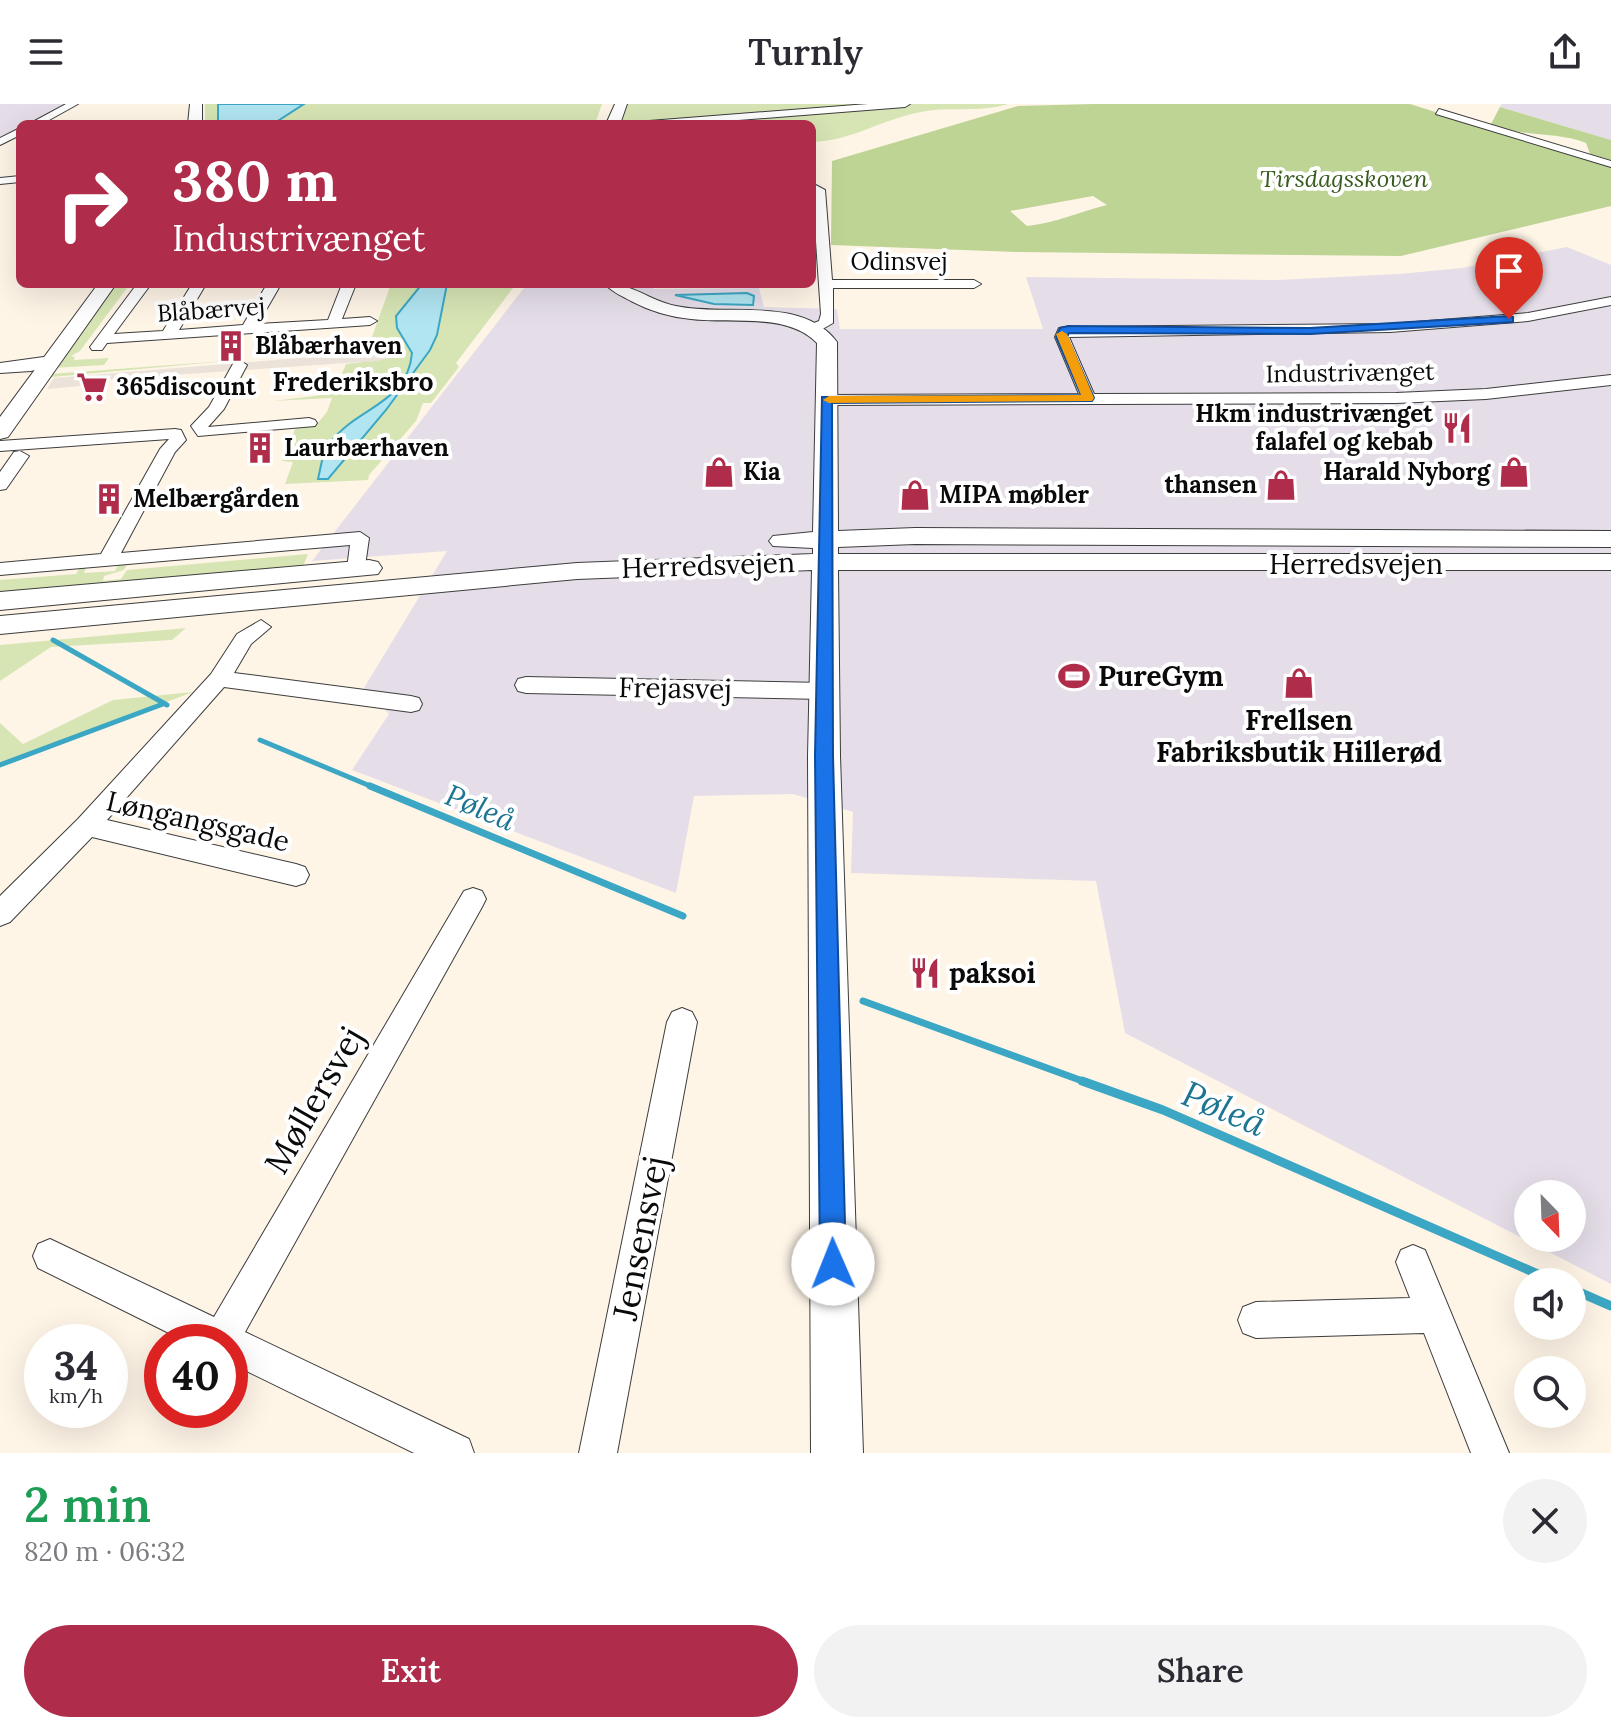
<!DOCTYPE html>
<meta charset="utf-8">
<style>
body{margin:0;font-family:Lora,serif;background:#f2f2f3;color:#2b2b33;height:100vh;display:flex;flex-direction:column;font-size:30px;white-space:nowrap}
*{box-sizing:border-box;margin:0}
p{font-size:26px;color:#7c7c81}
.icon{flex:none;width:44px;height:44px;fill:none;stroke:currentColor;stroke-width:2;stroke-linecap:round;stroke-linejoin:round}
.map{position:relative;height:1349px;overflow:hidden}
.panel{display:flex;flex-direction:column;background:#fff;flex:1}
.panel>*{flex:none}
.hud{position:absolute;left:16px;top:16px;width:800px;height:168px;border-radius:12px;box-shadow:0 8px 32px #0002;background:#af2c4b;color:#fff;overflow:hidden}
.needle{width:52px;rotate:157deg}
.fabs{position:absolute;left:1514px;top:1076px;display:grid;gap:16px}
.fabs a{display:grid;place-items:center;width:72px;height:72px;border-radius:50%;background:#fff;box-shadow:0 8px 32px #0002;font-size:40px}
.speed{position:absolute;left:24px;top:1220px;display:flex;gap:16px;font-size:40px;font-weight:700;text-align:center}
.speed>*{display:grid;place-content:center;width:104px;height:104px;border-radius:50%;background:#fff;box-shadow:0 8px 32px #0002;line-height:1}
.speed small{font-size:20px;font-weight:400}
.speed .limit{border:12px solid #d22;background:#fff;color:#111}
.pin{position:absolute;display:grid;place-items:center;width:68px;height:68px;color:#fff;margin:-82px -34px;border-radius:50% 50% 50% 0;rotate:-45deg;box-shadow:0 0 8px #0007}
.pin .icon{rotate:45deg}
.me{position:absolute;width:88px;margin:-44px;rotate:359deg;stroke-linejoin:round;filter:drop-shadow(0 0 6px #0008)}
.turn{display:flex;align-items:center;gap:28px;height:168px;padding:0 24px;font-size:36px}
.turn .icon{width:104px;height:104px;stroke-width:2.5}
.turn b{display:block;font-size:56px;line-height:68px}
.round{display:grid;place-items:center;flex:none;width:84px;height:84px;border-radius:42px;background:#f2f2f3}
.summary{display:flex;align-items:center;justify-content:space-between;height:136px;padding:0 24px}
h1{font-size:48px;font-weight:600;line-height:60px;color:#1e9e55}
.button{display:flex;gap:16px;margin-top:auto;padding:16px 24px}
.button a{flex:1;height:92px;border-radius:48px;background:#af2c4b;color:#fff;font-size:32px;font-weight:600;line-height:92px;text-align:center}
.button a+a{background:#f2f2f3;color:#2b2b33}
header{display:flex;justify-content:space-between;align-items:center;height:104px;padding:0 24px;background:#fff;font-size:36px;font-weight:600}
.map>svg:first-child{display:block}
.industrial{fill:#e5dee9;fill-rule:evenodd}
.green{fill:#d7e5b5}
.forest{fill:#bed495;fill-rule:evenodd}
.plaza{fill:#ebe3d9}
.water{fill:#b0e5f1;stroke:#3ca7c4;stroke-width:2}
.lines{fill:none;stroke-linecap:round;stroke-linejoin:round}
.stream-far2{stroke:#3ca7c4;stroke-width:5}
.stream-far1{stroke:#3ca7c4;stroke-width:7}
.stream{stroke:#3ca7c4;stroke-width:9}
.minor-casing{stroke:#3d3d3d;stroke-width:2}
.tertiary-casing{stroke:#3d3d3d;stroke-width:2}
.minor{fill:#fff;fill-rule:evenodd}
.tertiary{fill:#fff;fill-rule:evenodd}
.route{fill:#1a73e8;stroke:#114b97;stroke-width:2}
.slow{fill:#f59e0b}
.labels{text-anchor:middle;stroke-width:8;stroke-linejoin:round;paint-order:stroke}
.far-park-label{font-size:24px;font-style:italic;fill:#385c1f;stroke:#fff}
.far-street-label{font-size:24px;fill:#0a0a0a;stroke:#fff}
.far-poi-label{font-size:24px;font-weight:bold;fill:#0a0a0a;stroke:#fff;text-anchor:start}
.far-neighbourhood-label{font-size:26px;font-weight:bold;fill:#0a0a0a;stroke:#fff}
.street-label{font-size:28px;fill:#0a0a0a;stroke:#fff}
.poi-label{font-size:28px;font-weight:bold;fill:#0a0a0a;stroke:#fff;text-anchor:start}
.water-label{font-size:30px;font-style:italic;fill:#1d7592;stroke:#fff}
.near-street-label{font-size:34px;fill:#0a0a0a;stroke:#fff}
.near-water-label{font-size:36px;font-style:italic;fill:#1d7592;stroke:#fff}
</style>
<header><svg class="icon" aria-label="menu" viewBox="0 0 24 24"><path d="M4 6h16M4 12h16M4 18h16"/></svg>Turnly<svg class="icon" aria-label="share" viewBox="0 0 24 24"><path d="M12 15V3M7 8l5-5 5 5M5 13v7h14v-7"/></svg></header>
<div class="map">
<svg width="1611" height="1349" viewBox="0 0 1611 1349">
<rect width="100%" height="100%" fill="#fef5e7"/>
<path class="industrial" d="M0,0h70l-32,20h-18v11l-17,10h-3z
M1502,0h109v36l-111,-33z
M1567,143l44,18v1019l-486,-251 -29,-152 -245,-8 2,-61 -60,-18 -99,2 -18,97 -324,-123 37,-56 -25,-26 83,-137 -135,10 215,-277h127l-1,5 106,-1 5,19 73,2 3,20h203l-17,-52 252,3 121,-6 63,-6zM1528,1090h44v44h-44z"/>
<path class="green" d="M205,0h397l-7,20h-390z
M627,0h381c-29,9 -58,2 -87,8 -38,7 -70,29 -109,30v-18h-193z
M116,180h14l-50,67 -9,5 4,1 -1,3 35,-2 -5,7 -51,3z
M391,180h125l-60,79 3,4 -28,36h-8l-7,18 -47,54 -1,5 -83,4 8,-22 -11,-1 14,-34 20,-2 11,-13 5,-14 -59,3 49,-6 -2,-12h-33l-1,-4 55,-3 5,-12 17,-2z
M238,256l-186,17 -2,-3z
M308,450l-6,15 -302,27v-16l76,-6 5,-8 6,-1 -3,8 31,-2 4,-8 9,-1 -4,8 -20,6 -1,5 18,-2 6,-9z
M186,524l-14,12 -121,7 -51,34v-36z
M193,588l-168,63 -25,10v-42l23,21 90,-44z"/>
<path class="forest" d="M1094,0h316l201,63v39l-210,50 -385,-4 -185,-7 1,-84 186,-55zM1093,92l14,9c-28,7 -52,18 -80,21l-17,-15z
M1500,3l111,33v20l-21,-6 -4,-11c-31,-12 -63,-5 -95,-19z"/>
<path class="plaza" d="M401,239l5,8 -4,4 -25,6 -294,20 -3,5 -33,3 7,-11 332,-27 8,-7z"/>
<path class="water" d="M218,0h86l-31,20h-55z
M422,180h25l-10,51 -7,15 -44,60 -58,69h-10c3,-12 4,-26 12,-36 25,-35 78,-39 82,-90l-15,-25 -1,-12z
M747,189l7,3 -1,9 -39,-1 -39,-9z"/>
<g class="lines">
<path class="stream-far2" d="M53,536l114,65
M260,636l115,48
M0,661l163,-61"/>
<path class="stream-far1" d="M370,682l313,130
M863,897l225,82"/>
<path class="stream" d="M1082,977l81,29 393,172
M1572,1185l39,17"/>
<defs>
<path id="minor" d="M66,0h12l-36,20h-13z
M868,0h42l-5,3 -218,17h-43l5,-3z
M1439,5l172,52v6l-175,-53z
M20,24v7l-20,10v-7z
M20,72v6l-20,2v-6z
M812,79l13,7 7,90h142l7,4 -7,4h-141v35l-14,8h-10v-6l10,-4 2,-7z
M137,180h14l-37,50 49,-3 29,-47h14l-27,46 64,-5 24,-41h14l-23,40 70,-4 14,-36h14l-14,35 28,-2 7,4 -7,4 -263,18 -5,7h-10l-2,-3z
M1611,193v8l-83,16 -138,11 -321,5 25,57 302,-1 90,-4 125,-14v10l-125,14 -90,4 -570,2 -8,-5 8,-5 253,-1 -24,-57 4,-9 5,-1 326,-3 138,-11z
M51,252l8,5 -3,3 -25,7 -31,2v-10z
M239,256l8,5 -23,44 -16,18 101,-9 6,2 2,3 -2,3 -117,10 -7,-10 18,-19 25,-45z
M175,325l6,1 5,10 -11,12 -54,101 239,-21 9,6 -5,35h-14l-3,-4 3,-24 -350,30v-12l101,-9 59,-105 9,-10 -169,12v-10z
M20,347l9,5 -23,33 -6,1v-18l14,-20z
M261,516l10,7 -20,17 -17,29 177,23 8,2 3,6 -3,6 -8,2 -187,-25 -117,133 189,44 9,3 4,8 -4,8 -9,3 -204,-49 -82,85 -10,4v-30l78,-77 133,-145 26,-40z
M526,573l298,6 8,2 3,6 -3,6 -8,2 -298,-6 -8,-2 -3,-6 3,-6z
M473,784l9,3 4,8 -4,8 -237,425 224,107 5,14h-60l-184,-90v-21h-43l-149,-74 -5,-12 5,-12 12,-5 164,78 250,-426z
M682,904l10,4 5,10 -80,431h-38l88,-431 5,-10z
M1413,1141l12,5 84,203h-38l-47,-120 -168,5 -13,-5 -5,-13 5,-13 13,-5 154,-4 -14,-36 5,-12z"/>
<path id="tertiary" d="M190,0h12v20h-14z
M615,0h12l-7,20h-14z
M98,180h18l-108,153 -8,2v-22z
M605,180c31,0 42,16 71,22 50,11 126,-11 161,36l1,189 77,-3 696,3v16l-696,-3 -77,3v7h773v16h-773l2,186 23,697h-52l-3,-697 4,-186 -235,9 -577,55v-18l577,-53 236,-9v-6l-40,-2 -4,-5 4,-5 40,-4 4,-189c-30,-31 -87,-19 -126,-24 -21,-2 -41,-8 -60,-18 -9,-5 -19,-9 -26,-17z
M369,456l9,2 4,6 -4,6 -378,36v-18z"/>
</defs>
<use href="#minor" class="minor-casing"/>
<use href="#tertiary" class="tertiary-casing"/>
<use href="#minor" class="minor"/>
<use href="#tertiary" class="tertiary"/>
</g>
<path class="route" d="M1509,212l4,1v5l-203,12 -241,-1 -2,4 27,61 -2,3 -260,2 1,353 13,508 -4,9 -9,4 -9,-4 -4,-9 -5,-508 7,-359 259,-2 -25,-58 4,-9 8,-2 242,2z"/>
<path class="slow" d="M1062,227l5,3 27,64 -2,3 -263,2 -6,-3 6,-4 252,-1 -25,-61z"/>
<defs>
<symbol id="building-bare" viewBox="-9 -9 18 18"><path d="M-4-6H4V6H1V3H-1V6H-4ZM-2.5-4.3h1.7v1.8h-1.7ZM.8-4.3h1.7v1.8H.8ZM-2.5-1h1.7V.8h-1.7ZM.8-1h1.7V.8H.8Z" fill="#af2c4b" stroke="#fff" stroke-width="2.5" paint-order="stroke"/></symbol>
<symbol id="supermarket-bare" viewBox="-9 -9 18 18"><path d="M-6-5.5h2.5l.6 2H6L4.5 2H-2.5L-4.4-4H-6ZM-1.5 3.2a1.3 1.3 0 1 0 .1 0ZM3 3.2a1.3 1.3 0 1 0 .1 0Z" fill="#af2c4b" stroke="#fff" stroke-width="2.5" paint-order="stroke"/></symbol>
<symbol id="restaurant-bare" viewBox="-9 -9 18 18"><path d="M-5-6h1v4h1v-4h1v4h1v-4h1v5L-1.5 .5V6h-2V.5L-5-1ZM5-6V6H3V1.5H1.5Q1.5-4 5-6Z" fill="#af2c4b" stroke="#fff" stroke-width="2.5" paint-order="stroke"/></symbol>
<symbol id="shop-bare" viewBox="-9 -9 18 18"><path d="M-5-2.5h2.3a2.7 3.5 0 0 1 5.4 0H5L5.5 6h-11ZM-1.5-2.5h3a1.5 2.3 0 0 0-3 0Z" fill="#af2c4b" stroke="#fff" stroke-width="2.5" paint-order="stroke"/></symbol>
<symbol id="stadium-bare" viewBox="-9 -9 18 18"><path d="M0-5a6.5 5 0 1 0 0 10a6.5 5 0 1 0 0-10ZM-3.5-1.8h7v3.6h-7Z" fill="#af2c4b" stroke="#fff" stroke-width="2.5" paint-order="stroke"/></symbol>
</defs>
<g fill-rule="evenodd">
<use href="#building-bare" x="209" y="220" width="44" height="44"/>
<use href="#supermarket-bare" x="70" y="261" width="44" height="44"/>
<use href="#restaurant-bare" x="1435" y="302" width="44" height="44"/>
<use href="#building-bare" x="238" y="322" width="44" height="44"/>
<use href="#shop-bare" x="697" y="346" width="44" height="44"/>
<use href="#shop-bare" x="1492" y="346" width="44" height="44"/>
<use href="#shop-bare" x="1259" y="359" width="44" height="44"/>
<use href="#shop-bare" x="893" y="369" width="44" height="44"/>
<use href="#building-bare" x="87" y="373" width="44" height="44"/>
<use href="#stadium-bare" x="1052" y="550" width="44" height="44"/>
<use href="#shop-bare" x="1277" y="557" width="44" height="44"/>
<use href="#restaurant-bare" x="903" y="847" width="44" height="44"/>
</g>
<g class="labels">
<g class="far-park-label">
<text x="1344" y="83">Tirsdagsskoven</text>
</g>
<g class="far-street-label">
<text x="899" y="166">Odinsvej</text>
<text transform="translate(211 206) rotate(-4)" y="8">Blåbærvej</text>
<text transform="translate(1350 269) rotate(-1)" y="8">Industrivænget</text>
</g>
<g class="far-poi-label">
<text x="255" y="250">Blåbærhaven</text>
<text x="116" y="291">365discount</text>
<text x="1433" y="318" text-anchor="end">Hkm industrivænget<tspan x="1433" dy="28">falafel og kebab</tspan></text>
<text x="284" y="352">Laurbærhaven</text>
<text x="743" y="376">Kia</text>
<text x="1490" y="376" text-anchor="end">Harald Nyborg</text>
<text x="1257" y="389" text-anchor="end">thansen</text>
<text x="939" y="399">MIPA møbler</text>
<text x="133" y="403">Melbærgården</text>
</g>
<g class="far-neighbourhood-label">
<text x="353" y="287">Frederiksbro</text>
</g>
<g class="street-label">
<text x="1356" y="470">Herredsvejen</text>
<text transform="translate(708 461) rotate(-2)" y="10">Herredsvejen</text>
<text transform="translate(675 584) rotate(1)" y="10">Frejasvej</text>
<text transform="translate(198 717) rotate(13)" y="10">Løngangsgade</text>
</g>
<g class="poi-label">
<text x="1098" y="582">PureGym</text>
<text x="1299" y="626" text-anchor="middle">Frellsen<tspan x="1299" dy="32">Fabriksbutik Hillerød</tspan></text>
<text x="949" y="879">paksoi</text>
</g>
<g class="water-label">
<text transform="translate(480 704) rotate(23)" y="10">Pøleå</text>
</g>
<g class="near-street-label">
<text transform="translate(314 996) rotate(-60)" y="12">Møllersvej</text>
<text transform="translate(640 1134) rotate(-79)" y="12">Jensensvej</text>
</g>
<g class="near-water-label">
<text transform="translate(1224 1004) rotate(23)" y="13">Pøleå</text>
</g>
</g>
</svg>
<div class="fabs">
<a><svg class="needle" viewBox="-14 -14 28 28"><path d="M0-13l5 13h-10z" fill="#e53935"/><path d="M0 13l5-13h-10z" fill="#7c7c81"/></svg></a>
<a><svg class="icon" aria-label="sound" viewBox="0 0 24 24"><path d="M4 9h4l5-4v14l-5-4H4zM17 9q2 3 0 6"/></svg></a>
<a><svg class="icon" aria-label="search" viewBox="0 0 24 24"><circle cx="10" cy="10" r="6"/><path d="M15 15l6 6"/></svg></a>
</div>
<div class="speed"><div>34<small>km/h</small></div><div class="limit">40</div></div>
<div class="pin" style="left:1509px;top:215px;background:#d93025"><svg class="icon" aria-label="arrive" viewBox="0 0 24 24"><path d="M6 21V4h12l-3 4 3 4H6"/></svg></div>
<svg class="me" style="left:833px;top:1160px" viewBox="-20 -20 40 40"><circle r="19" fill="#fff"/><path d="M0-13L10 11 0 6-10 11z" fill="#1a73e8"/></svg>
<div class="hud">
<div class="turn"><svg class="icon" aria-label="right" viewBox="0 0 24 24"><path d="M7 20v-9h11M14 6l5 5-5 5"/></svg><div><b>380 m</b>Industrivænget</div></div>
</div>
</div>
<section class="panel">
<div class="summary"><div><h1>2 min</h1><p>820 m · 06:32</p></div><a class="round"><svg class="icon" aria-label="close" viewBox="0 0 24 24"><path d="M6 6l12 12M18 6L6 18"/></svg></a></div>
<div class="button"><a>Exit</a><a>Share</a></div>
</section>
